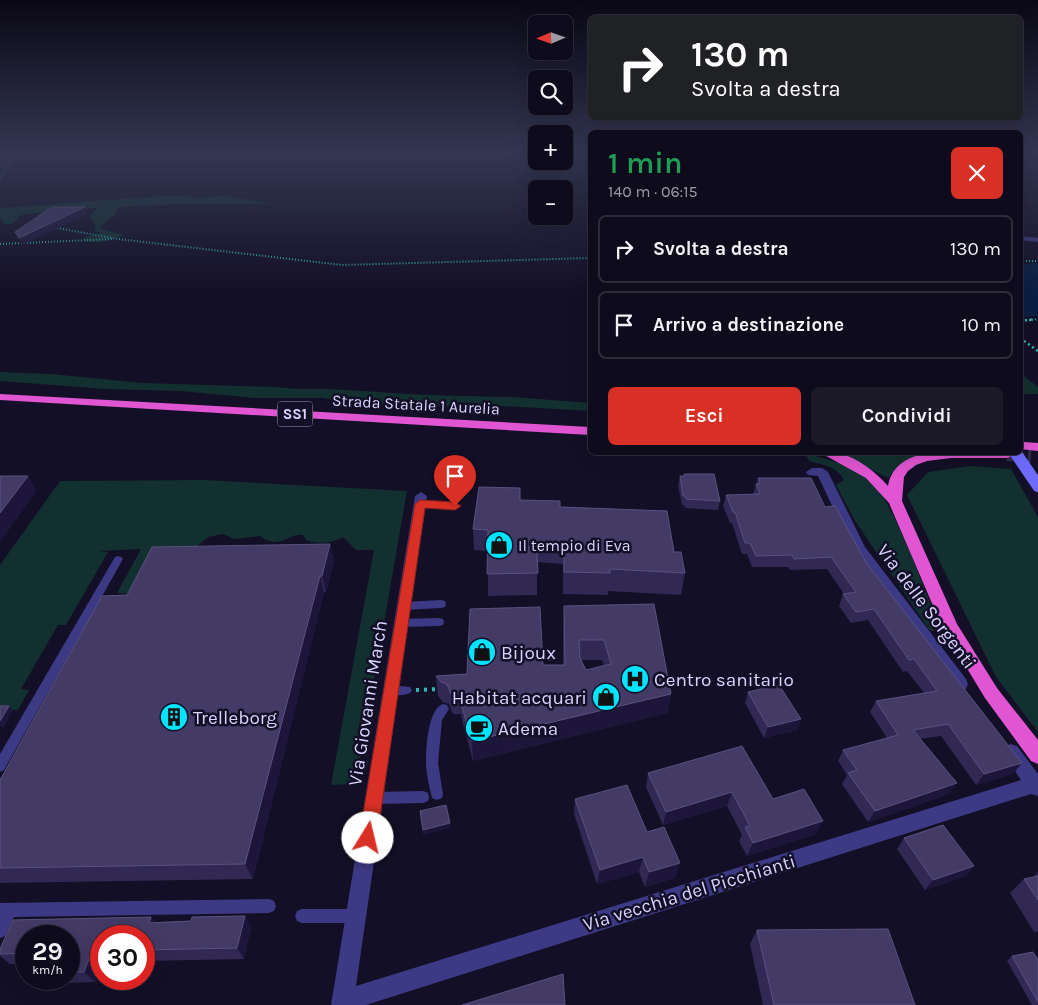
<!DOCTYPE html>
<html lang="it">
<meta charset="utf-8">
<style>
body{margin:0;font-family:Karla,sans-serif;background:#1c1929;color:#f1f3f6;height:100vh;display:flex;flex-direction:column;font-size:19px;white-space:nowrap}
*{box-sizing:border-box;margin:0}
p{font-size:16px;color:#9b9ba3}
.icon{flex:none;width:28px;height:28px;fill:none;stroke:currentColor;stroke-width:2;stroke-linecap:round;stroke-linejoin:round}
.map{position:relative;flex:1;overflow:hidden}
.side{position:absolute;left:588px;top:130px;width:435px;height:325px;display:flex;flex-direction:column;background:#0e0b1c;border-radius:8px;box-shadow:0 5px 20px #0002,0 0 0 1px #2e2b3b}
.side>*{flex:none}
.top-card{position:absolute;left:588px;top:15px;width:435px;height:105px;border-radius:8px;box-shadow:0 5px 20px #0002,0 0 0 1px #2e2b3b;background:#202124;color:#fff;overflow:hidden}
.needle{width:32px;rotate:268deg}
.tools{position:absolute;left:528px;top:15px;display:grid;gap:10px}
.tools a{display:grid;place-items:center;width:45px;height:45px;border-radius:8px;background:#0e0b1c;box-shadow:0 5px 20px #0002,0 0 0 1px #2e2b3b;font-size:25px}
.speed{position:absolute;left:15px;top:925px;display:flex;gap:10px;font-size:25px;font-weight:700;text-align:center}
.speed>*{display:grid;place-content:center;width:65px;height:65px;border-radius:50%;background:#0e0b1c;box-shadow:0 5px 20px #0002,0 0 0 1px #2e2b3b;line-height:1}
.speed small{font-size:12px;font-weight:400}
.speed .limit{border:8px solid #d22;background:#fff;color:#111}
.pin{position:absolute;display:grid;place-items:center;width:42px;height:42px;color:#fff;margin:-51px -21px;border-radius:50% 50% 50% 0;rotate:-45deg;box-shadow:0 0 5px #0007}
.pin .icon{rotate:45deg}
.me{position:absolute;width:55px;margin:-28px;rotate:9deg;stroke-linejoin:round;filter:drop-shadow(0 0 4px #0008)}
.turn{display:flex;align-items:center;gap:18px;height:105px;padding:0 20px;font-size:22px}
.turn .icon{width:65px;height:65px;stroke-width:2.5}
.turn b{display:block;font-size:35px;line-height:42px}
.round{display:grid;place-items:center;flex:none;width:52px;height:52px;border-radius:8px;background:#1c1929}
.headline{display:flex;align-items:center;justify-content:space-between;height:85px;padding:0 20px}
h1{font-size:30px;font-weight:600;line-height:38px;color:#1e9e55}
.button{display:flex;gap:10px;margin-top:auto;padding:10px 20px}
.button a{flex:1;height:58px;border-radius:8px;background:#d93025;color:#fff;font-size:20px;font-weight:600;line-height:58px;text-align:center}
.button a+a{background:#1c1929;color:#f1f3f6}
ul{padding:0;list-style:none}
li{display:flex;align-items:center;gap:15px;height:68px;margin:0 10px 8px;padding:0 10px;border:2px solid #2e2b3b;border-radius:8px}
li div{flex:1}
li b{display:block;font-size:19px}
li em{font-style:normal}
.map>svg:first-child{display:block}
.green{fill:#12302f}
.water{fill:#0a1f44}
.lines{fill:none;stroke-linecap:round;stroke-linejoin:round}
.trunk-tunnel{stroke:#312d47;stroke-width:14;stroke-dasharray:14 7;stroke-linecap:butt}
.path-far2{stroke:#2fb8b0;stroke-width:2;stroke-dasharray:1 2;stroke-linecap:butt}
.path-far1{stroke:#2fb8b0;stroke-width:2.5;stroke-dasharray:2 3;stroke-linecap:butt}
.path{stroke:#2fb8b0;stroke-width:4;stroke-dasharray:3 5;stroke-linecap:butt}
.service{fill:#3d3a85;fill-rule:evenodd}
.minor{fill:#3d3a85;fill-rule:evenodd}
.trunk{fill:#e055d1;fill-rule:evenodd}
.secondary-bridge{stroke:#6f6bff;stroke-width:12}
.wall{fill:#312854;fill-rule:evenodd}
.shaded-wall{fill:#1d163a}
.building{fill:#433a66;stroke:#5a527e;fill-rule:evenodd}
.route{fill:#d93025;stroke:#8d1f18}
.labels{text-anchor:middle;stroke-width:5;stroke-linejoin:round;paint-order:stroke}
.shield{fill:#130f26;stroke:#9e99be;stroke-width:1}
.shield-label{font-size:15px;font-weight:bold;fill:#d9d4ff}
.street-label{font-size:16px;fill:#d9d4ff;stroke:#130f26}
.poi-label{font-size:16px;fill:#d9d4ff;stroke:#130f26;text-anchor:start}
.near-street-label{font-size:19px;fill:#d9d4ff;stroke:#130f26}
.near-poi-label{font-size:19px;fill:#d9d4ff;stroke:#130f26;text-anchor:start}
</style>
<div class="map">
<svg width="1038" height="1005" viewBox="0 0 1038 1005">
<rect width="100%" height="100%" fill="#130f26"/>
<path class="green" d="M162,196h26l5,2 32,-2 50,8h-98l-57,3 -4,4 2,1 -17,14v3l24,6 -23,7h-17l-2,-4 19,-5 -8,-2 2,-6 -6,-9 7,-8 -71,6 -8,2 1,2 -7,6h-8l-4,-5v-11z
M0,372l51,2 92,9 133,4 23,2h31l96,6 87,2 77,6v8l-106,-6 -70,2 -59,-4 -32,-5h-69l-73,-7 -75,-2 -106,-8z
M1020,373l18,14v7h-18z
M844,452l63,1 7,2 1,3 -18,9 -9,11 -41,-21z
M805,453c21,6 43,11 61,23 25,17 59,117 73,148v6l-9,1 -75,-110 -19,-36 8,-5c-7,-14 -21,-15 -35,-19z
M970,466l41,3 27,48v215l-42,-55 -89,-182 21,-23z
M204,480l203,11 -51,293 -25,1 43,-235h-18l-13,-13c-12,7 -24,7 -37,3l-3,-5c-15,-2 -23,16 -43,1l-26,3 -11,-5 -15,3 -66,57 -25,-1 24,-44 -42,2 9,1 -42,73h-8l-37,64 8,1 -11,20h-18v-145l60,-84z"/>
<path class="water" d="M1038,263v53l-18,1v-53z"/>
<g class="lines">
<path class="trunk-tunnel" d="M1007,454l24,2"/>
<path class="path-far2" d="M0,180l15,-26
M57,228l61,11 224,26 248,-7
M0,244l113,-5
M1020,261h18
M1023,321l15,-2"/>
<path class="path-far1" d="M1020,321l15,-2
M1020,338l18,13"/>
<path class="path" d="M416,690l24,-1"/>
<path class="service" d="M420,501l35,2 4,3 -4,3 -38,-3 -1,-2z
M118,556l3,1 2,2 -119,211 -4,2v-18l115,-197z
M441,600l4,1 1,3 -1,3 -4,1 -37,2 -4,-1 -1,-3 1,-3 4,-1z
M439,618l4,1 1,3 -1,3 -4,1 -38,1 -4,-1 -1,-3 1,-3 4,-1z
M391,685l19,2 2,3 -2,3c-7,3 -16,3 -23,0l-2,-3 2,-3z
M443,704l4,1 2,4 -7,11 -4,43 5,31 -1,4 -5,2 -5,-2 -1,-4c-2,-10 -5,-21 -5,-32 0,-14 2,-53 17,-58z
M423,791l5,2 1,4 -1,4 -5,2 -49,1 -5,-2 -1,-4 1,-4 5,-2z
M269,899l5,2 2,5 -2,5 -5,2 -255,4 -9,19 -5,2v-35z
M302,909h53l5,2 2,5 -2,5 -5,2h-53l-5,-2 -2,-5 2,-5z"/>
<path class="minor" d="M1020,236l18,2v4l-18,-2z
M822,468l6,4 37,75 101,132 2,5 -2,5 -6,2 -6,-2 -100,-137 -36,-76 -10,-1 -2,-3 6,-4z
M421,492l6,4 -71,490 665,-206 -19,-28 3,-6 6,-2 6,2 21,28v22l-7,-2 -665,211h-35l84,-509z"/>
<path class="trunk" d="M0,394l590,33v8l-590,-35z
M1024,442l14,1v8l-18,-2v-6z
M819,452c6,0 14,-1 20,1 19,5 37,19 49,33 4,-23 23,-30 43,-34h80l-1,5 -4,1h-55l-24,3 -11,4 -8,6 -4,6 -2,24 55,123 40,64 41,52v24l-7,-3 -46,-63 -42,-69 -54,-126 -23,-25z"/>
<path class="secondary-bridge" d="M1015,452l23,34"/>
</g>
<path class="wall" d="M684,474l36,27 -2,9 -33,-2 -1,-3h-2l-4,-20 2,-9h4z
M758,478l67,29 42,57 146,210 -37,11 -35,-49 -21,3 29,55 -81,28 -26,-38 5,-9 -9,-14 5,-11 44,-12 -17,-26 6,-11 48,-8 -17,-22 -4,1 -35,-52 -17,3 -12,-17 4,-12h1l-17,-25 -37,1 -2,-3h-36l-5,-13h-5l-10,-31h-2l-7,-17 3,-11 27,-1z
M520,488v12l40,7 114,45 11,21 -4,22 -73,-4v4l-45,-1v-30l-26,-2v33l-49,1v-45l-14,-1 -1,-21z
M330,544l4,16 -8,32h-2l-71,287 -253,4v-103l127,-185z
M564,606l107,88 -4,19 -194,48 -11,-41 -1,-6h-8l-4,-10 -6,-2 -5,-6 -2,-20 31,-2 76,-9h20v-39zM581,660h21l2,5 -18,5z
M748,692l53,27 -4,11 -33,8 -19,-35z
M648,773l125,26 43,35 -69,22 -8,-15 3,-6 -15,-29 -64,19 -17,-38z
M575,799l72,33 28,46 -30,9 -6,-15 -42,12 -23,-70z
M904,838l62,38 -41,14 -28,-41z
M1038,872v59l-4,1 -24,-39 14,-14 9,-2z
M245,916l6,11 -7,32 -100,2v-25h-43v29l-6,17 -32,1 -5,-4h11v-43h-43v28h-16l-10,-8v-7l13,-29 138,-3 4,5 36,-1 1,-4z
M757,930l158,75h-152l-13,-61z
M1012,956l26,4v45h-6l-25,-44z"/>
<path class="shaded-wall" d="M85,207l3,7 -66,31 -3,-7z
M28,476l9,15 -37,51v-29z
M330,544l4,16 -8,32 -4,-16z
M320,576l4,16 -71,287 -8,-15z
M671,694l-4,19 -194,48 -1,-20z
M9,706l4,5 -10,18 -3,-4v-4z
M801,719l-4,11 -33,8 4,-11z
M1022,763l-9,11 -37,11 8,-11z
M957,783l-8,11 -81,28 7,-11z
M732,792l-5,14 -64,19 3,-13z
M823,821l-7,13 -69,22 6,-13z
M450,823v5l-27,7v-5z
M643,857l-4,15 -42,12 3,-14z
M680,863l-5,15 -30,9 4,-15z
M974,866l-8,10 -41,14 8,-10z
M245,916l6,11 -7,32 -7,-11z
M151,917l9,11 -11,-5z
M92,951l9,10v4l-6,17 -11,-10z"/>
<path class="building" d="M52,207h33l-66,31 -4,-6z
M684,474h30l6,27 -34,-2v-3h-3l-3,-20h5z
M0,476h28l-28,37z
M758,478h53l14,29 10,-1 32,58 155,199 -38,11 -36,-50 -35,6 44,53 -82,28 -27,-38 9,-3 -14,-20 55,-15 -22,-34 61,-10 -23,-32 -5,1 -35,-51 -18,3 -13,-18 13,-2 -25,-35 -37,2 -2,-4 -36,1 -6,-13h-5l-10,-31h-2l-7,-17 34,-1 -4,-10h4z
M479,487l41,1v12l40,1v6l107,4 7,41h7l4,21 -75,-4v4l-46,-1v-30l-28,-1 2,32 -51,1 1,-44 -15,-1z
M330,544l-8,32h-2l-75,288 -245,4v-88l102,-184 25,-1 25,-48z
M654,604l17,90 -199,47 -12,-41v-6h-9l-4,-10 -6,-2 -5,-6 31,-2 3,-65 70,-2 3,58h22l-1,-59zM579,640h25l7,24 -25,6 -6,-12z
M779,685l22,34 -33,8 -20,-35z
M0,706h9l-9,15z
M742,746l31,53 31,-10 19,32 -70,22 -8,-16 5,-1 -18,-34 -66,20 -18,-39z
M627,785l20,47 17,-5 16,36 -31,9 -6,-15 -43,13 -25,-71z
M446,805l4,18 -27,7 -3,-19z
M943,825l31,41 -41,14 -29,-42z
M1038,876v24l-14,-21z
M245,916l-8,32 -93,2v-14h-43v15h-9l-8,21h-15v-36h-43v17l-26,1v-5l13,-29 138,-3 -2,6 42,-2 1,-4z
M888,929l27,76h-141l-17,-75z
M1033,952l5,8v42l-26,-46z
M563,974l2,31h-103z"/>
<linearGradient id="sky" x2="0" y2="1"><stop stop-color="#0a0815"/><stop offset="0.52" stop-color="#333752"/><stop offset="1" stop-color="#333752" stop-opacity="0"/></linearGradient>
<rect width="1038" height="294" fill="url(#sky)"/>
<path class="route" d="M420,500l35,2 6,4 -6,4 -30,-2 -48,330 -3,6 -6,2 -6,-2 -3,-6 56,-334z"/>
<defs>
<symbol id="shop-disc" viewBox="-11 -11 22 22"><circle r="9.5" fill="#00e5ff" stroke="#130f26"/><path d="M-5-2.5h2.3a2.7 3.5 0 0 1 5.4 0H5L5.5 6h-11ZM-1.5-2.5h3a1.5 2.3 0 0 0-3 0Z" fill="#111"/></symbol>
<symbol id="hospital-disc" viewBox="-11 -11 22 22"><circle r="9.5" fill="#00e5ff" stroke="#130f26"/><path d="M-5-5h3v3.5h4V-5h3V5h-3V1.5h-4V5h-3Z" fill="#111"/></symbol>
<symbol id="building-disc" viewBox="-11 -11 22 22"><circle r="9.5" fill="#00e5ff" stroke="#130f26"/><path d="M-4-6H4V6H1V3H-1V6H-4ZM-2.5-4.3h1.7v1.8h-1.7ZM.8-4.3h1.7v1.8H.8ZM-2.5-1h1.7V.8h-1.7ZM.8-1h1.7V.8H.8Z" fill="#111"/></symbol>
<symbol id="cafe-disc" viewBox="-11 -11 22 22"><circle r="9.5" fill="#00e5ff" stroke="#130f26"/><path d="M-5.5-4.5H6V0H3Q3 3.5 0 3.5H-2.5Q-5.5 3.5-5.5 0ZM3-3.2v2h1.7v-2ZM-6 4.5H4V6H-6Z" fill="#111"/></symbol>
</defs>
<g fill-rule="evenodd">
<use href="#shop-disc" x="483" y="529" width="32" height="32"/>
<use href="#shop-disc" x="466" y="636" width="32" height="32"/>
<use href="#hospital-disc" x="619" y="663" width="32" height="32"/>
<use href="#shop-disc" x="590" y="681" width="32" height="32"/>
<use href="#building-disc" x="158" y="701" width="32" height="32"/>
<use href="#cafe-disc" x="463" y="712" width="32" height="32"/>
</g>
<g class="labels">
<rect class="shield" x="277.5" y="401.5" width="35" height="25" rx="4"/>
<g class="shield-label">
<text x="295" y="419">SS1</text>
</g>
<g class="street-label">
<text transform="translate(416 404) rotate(3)" y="6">Strada Statale 1 Aurelia</text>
</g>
<g class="poi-label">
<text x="518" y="551">Il tempio di Eva</text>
</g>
<g class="near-street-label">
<text transform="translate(927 606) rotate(53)" y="7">Via delle Sorgenti</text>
<text transform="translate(367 703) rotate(-81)" y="7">Via Giovanni March</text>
<text transform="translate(689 892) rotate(-17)" y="7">Via vecchia del Picchianti</text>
</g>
<g class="near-poi-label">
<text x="501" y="659">Bijoux</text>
<text x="654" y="686">Centro sanitario</text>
<text x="587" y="704" text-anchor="end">Habitat acquari</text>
<text x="193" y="724">Trelleborg</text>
<text x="498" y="735">Adema</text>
</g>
</g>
</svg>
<div class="tools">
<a><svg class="needle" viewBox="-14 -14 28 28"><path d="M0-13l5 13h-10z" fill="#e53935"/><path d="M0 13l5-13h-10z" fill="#9b9ba3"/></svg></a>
<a><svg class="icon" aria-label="search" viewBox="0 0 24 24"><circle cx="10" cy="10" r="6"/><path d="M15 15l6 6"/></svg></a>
<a>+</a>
<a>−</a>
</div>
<div class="speed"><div>29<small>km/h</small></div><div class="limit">30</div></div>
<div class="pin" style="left:455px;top:506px;background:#d93025"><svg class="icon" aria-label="arrive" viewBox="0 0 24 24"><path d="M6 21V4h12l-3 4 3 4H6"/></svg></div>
<svg class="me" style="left:368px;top:838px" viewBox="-20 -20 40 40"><circle r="19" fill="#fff"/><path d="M0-13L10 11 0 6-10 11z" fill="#d93025"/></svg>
<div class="top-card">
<div class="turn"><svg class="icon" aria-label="right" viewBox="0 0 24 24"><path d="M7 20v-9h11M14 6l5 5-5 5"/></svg><div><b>130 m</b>Svolta a destra</div></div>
</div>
<section class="side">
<div class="headline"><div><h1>1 min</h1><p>140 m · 06:15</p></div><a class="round" style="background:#d93025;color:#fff"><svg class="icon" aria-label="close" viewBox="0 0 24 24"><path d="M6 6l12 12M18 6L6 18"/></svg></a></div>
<ul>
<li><svg class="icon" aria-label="right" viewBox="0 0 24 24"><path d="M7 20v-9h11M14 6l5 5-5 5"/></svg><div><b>Svolta a destra</b></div><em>130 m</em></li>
<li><svg class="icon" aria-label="arrive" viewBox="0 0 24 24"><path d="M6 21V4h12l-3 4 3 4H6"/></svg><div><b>Arrivo a destinazione</b></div><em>10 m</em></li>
</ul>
<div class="button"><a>Esci</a><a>Condividi</a></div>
</section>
</div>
